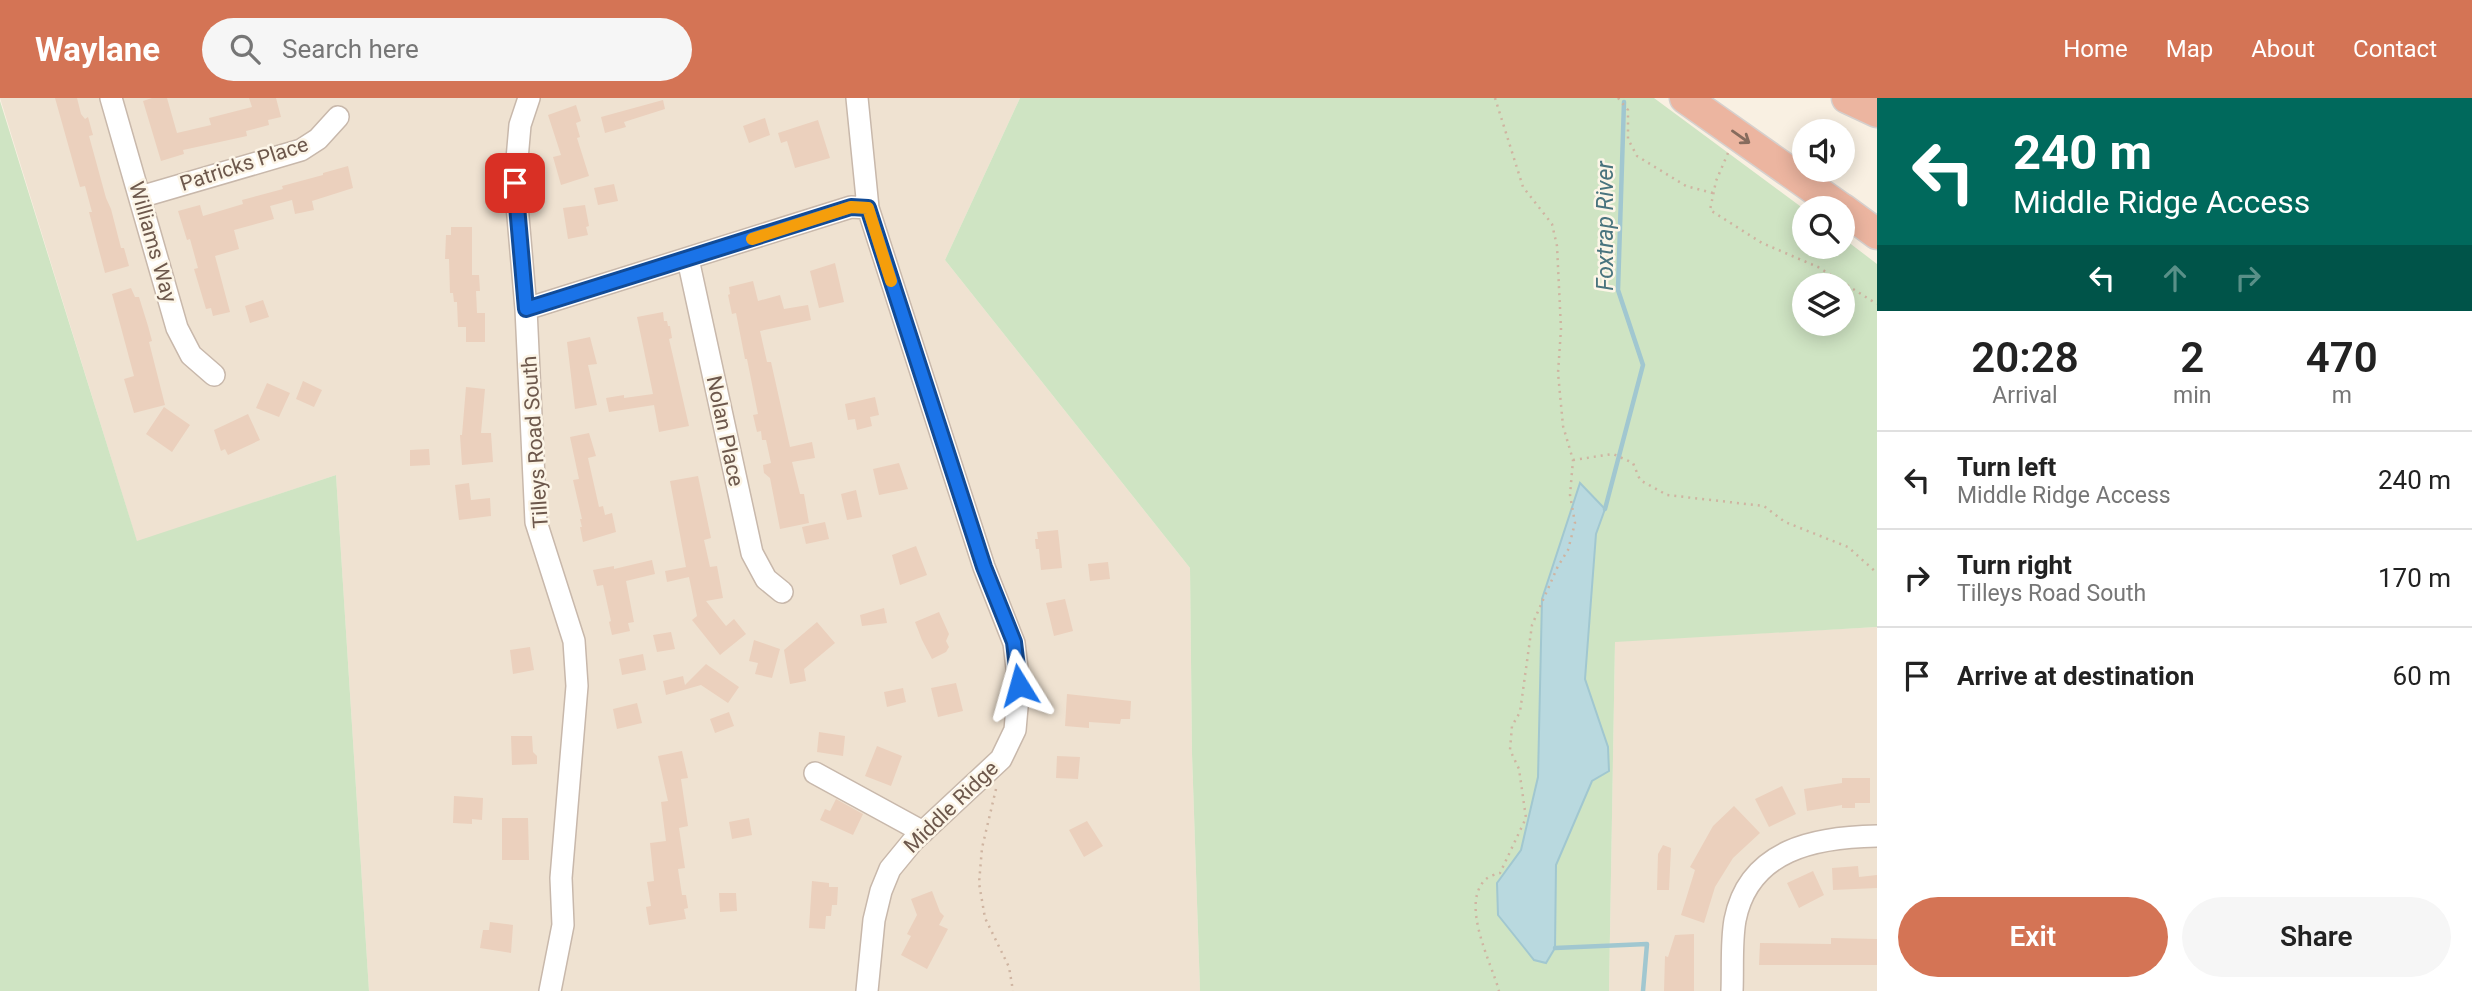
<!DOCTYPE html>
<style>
body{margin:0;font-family:Roboto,sans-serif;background:#f6f6f6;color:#222;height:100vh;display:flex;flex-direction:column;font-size:26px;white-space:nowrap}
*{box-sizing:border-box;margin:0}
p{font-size:23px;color:#767676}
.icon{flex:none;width:38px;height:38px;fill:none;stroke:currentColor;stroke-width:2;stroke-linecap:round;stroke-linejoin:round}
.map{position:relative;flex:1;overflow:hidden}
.side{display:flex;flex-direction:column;background:#fff;width:595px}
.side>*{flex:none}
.guide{background:#00695c;color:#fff;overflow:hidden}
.buttons{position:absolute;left:1792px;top:21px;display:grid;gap:14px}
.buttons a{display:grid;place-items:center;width:63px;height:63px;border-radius:50%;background:#fff;box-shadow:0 4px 18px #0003;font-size:35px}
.pin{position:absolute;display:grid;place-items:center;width:60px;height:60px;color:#fff;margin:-30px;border-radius:14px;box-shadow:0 4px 10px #0006}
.me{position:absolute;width:77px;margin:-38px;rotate:352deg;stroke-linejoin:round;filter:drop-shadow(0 0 5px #0008)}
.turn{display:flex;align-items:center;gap:24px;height:147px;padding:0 21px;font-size:32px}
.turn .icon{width:91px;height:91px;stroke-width:2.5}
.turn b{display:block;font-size:49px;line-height:60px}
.lanes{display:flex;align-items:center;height:66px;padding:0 21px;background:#0003;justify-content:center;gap:35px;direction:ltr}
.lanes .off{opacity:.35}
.eta{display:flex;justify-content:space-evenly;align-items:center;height:119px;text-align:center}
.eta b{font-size:42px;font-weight:600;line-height:49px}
.cta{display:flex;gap:14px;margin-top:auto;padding:14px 21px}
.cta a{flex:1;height:80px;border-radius:42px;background:#d47455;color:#fff;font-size:28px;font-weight:600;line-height:80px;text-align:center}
.cta a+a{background:#f6f6f6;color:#222}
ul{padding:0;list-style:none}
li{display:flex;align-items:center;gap:21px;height:98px;padding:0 21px;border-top:2px solid #e0e0e0}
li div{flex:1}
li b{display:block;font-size:26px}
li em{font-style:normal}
header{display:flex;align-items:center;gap:42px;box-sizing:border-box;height:98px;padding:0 35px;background:#d47455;color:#fff}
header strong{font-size:33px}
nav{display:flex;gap:38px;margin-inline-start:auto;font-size:24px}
.search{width:490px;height:63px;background:#f6f6f6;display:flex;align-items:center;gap:18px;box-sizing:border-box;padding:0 24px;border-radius:38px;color:#767676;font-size:26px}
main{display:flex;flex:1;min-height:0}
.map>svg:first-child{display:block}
.residential{fill:#efe2d1}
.green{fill:#cfe4c3;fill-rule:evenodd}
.water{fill:#b9d9df;stroke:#a1c7d0;stroke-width:2}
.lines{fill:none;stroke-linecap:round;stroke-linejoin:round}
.stream{stroke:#a1c7d0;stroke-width:4.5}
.building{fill:#ebd0bd}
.minor-casing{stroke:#c8b8ab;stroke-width:24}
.highway-casing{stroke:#d6d0cd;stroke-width:33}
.path{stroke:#cfb4a1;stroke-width:2.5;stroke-dasharray:2 5;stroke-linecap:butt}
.minor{stroke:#fff;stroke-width:21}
.highway{stroke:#ecb5a0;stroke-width:30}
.oneway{stroke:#866b5d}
.route-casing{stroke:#114b97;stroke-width:18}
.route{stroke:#1a73e8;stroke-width:12}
.slow{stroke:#f59e0b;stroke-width:12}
.labels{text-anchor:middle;stroke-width:5;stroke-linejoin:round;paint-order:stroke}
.street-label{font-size:21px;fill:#6d584c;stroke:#fcf5e7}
.water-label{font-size:23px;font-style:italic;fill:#49747e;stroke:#fcf5e7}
</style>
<header>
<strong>Waylane</strong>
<div class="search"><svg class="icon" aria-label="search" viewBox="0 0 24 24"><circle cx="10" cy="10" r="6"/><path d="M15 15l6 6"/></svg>Search here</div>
<nav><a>Home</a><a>Map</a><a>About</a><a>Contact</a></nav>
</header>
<main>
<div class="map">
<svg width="1877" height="893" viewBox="0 0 1877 893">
<rect width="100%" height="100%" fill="#f9f0e2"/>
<path class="residential" d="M0,0h1020l-75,162 245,308 2,186 8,237h-831l-33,-516 -199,67z
M1877,529v364h-268l6,-350z"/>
<path class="green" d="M1020,0h634l150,111v38h39v-9l34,26v363l-262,15 -6,349h-409l-8,-237 -2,-186 -245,-308zM1804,187h39v39h-39z
M0,3l137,440 199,-66 33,516h-369z"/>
<path class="water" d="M1580,385l25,26 -9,25 -11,145 23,68 1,24 -17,10 -36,84 -1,83 -9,15 -12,-3 -36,-45 -1,-32 24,-33 17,-73 4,-178z"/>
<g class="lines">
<path class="stream" d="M1605,411l38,-144 -25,-75 6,-188
M1555,850l92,-4 -4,47"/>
</g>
<path class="building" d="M55,0h22l4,16 4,5 3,-2 5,18 -4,1 17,62 5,11 10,39h3l5,18 -24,7 -16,-61h3l-7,-26 -5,1z
M152,0h15l10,35 34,-8 -2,-7 43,-11 -3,-9h27l5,19 -13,3 1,5 -23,6 1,5 -64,14 1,4 -23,7 -18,-60z
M663,2l2,9 -41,13 2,5 -21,6 -4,-16z
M576,7l5,16 -5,2 4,14 -3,1 12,38 -28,9 -8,-28 8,-2 -13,-40z
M765,20l5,17 -21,8 -6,-17z
M818,22l12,38 -35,10 -8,-27 -6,2 -3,-10z
M348,68l5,22 -41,13 2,9 -19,4 -3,-14 -22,6 4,13 -40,11 5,19 -24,7 15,56 -17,4 -2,-8 -5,1 -12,-40 4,-1 -8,-29 -3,1 -9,-29 22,-6 3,11 40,-12 -1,-4 41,-11 -1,-3 41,-11v-2z
M614,86l4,17 -20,4 -4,-17z
M585,107l4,21 -3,1 2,8 -20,4 -5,-31z
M451,129h21v48h7l1,16h-4l1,22h8v29h-19v-15h-8l-1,-25h-3l-1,-9h-3l-1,-34h-4l1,-24h5z
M835,165l9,39 -25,6 -9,-37z
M753,183l5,20 22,-6 4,14 24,-4 3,15 -51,11 7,31h4l19,85 22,-5 3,16 -23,4 8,32h4l5,29 -29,6 -10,-51 -6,-5 -1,-8 8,-2 -5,-23h-4l-1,-9 -4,1 -4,-17 5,-1 -11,-55h-2l-9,-46 -4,1 -4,-19 2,-1 -1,-7z
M131,190l4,9h4l9,29 4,15 -3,1 16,63 -31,8 -10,-34 10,-3 -22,-82z
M263,202l6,17 -19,6 -5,-17z
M663,214l1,9h3l1,5h2l2,12 -3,1 20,87 -30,6 -5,-27 -45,7 -3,-14 18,-3v3l29,-4 -16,-77z
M590,239l7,27 -9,1 9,40 -22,4 -8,-67z
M303,283l19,9 -8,17 -18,-8z
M267,285l23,10 -11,24 -23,-9z
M466,289l19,2 -4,44h10l2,29 -31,3 -2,-30h2z
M875,299l4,18 -9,2 2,9 -15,4 -2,-11 -7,1 -3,-16z
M164,309l26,18 -18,27 -26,-18z
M248,316l12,26 -32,15 -3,-6 -4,2 -7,-21z
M589,335l7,23 -8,2 11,49 4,-1 2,9 7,-2 4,19 -33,10 -3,-15h2l-2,-8h2l-9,-39 6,-1 -9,-42z
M429,351l1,16 -20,1v-16z
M899,365l9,26 -29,6 -6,-26z
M698,378l13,62 -7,2 6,27 7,-1 6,32 -17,3 20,25 8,-7 12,15 -26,21 -28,-35 5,-4 -8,-39 -22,5 -2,-11 21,-4 -16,-86z
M469,385l2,17 19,-2 1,18 -32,4 -4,-35z
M856,392l6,27 -15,3 -6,-26z
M825,424l4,17 -23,5 -4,-17z
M1058,432l4,38 -21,2 -2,-21h-3l-1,-10h3l-1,-7z
M916,448l11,29 -27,10 -8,-30z
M652,462l3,14 -29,7 8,41 -6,1 2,8 -18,4 -3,-13 2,-1 -8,-36 -6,1 -4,-16 21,-4v3z
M1108,464l2,17 -20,2 -2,-17z
M1065,501l8,32 -19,5 -8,-33z
M884,510l3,15 -25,3 -2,-11z
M939,514l10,22 -3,7 3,6 -3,5 -14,7 -10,-19 -7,-18z
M817,524l18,21 -31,26 2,12 -16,3 -6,-34z
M671,534l4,17 -18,3 -4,-17z
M754,542l26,9 -8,29 -17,-4 3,-11 -9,-2z
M530,549l4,23 -21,4 -3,-24z
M643,556l3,16 -24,5 -3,-16z
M706,566l33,23 -11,16 -27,-18 -35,10 -3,-14 20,-5 2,9z
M956,585l7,28 -25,6 -7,-29z
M903,590l3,14 -19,5 -3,-15z
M1067,596l64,7 -1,18h-9l-1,5 -31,-2v6l-24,-2z
M637,605l5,20 -25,6 -4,-20z
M729,614l5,14 -19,7 -5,-14z
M819,634l26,4 -2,20 -26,-4z
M511,638h21l1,16 4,4v8l-25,1z
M877,648l25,10 -11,30 -26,-10z
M682,653l6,27 -7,1 7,47 -9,2 6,40 -7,1 4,26h4l2,13 -4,1 2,10 -37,6 -3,-18 5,-1 -4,-24 7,-1 -4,-38 16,-2 -5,-39 7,-1 -10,-45z
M1057,658l23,1 -2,22 -22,-1z
M1842,680h28v25h-15v5h-13v-3l-35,6 -3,-22 38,-6z
M1782,688l14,28 -27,13 -14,-28z
M454,698l29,2 -1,22 -10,-1v5l-19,-1z
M836,701l27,15 -10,21 -33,-15 5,-11 5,2z
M1734,708l26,27 -27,25 -18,29 -11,36 -23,-8 14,-45 -5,-3 23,-41z
M502,720h26l1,42h-27z
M749,720l3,17 -20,4 -3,-17z
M1087,723l16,25 -19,11 -15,-27z
M1663,747l8,3 -2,42h-12l1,-36z
M1858,768l1,11 18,-2v13l-44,2 -1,-22z
M1813,773l11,24 -25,13 -12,-25z
M812,783l17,2v4h9l-1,18h-5l-1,11h-5l-1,13 -16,-1z
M932,793l8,21 4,4 -5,9 9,4 -21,40 -26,-14 10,-19 -4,-2 10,-19 -6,-16z
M719,795h17l1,18 -17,1z
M490,824l23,3 -2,28 -31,-5 3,-18h6z
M1694,836v57h-30l1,-35 3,1 7,-22z
M1831,840l46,1v26h-118l1,-22 71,1z"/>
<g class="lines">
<defs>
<path id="minor" d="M111,0l66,230 14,27 23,20
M529,0l-9,27 -5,57 11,127 10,213 38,119 3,45 -16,192 2,47 -13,66
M857,0l11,110 116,359 30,76 5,42 -4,45 -14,29 -88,82 -23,28 -9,22 -7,29 -7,71
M140,99l161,-47 17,-11 20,-22
M688,161l64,294 14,26 16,13
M526,211l325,-102 17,1
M815,675l108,59
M1732,893c1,-23 -1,-48 3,-71 14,-71 81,-83 142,-84"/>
<path id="highway" d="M1685,0l156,110
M1847,0l30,14
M1843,111l34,25"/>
</defs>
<use href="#minor" class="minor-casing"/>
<use href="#highway" class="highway-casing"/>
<path class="path" d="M1495,0l28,89 29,37 5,22 4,83 -3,44 5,53 10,34 -3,35 5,28 -7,27 -10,16 -26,59 -12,87 -8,14 -2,24 9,19 7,49 -26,55c-4,1 -11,3 -15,7 -25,25 7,84 14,111
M1618,0l10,12v29l9,17 49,30 27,7
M1728,55l-12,28 -6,29 52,33 56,24 59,37
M1573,362l40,-6 20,9 7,17 27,15 97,11 21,16 63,25 29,26
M996,691l-14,59 -3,35 6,35 24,49 4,24"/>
<use href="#minor" class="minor"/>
<use href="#highway" class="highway"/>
</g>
<defs><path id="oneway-shaft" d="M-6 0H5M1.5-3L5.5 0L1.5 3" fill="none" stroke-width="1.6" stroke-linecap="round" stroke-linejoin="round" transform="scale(1.75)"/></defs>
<use class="oneway" href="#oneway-shaft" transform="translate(1741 39) rotate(35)"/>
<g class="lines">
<defs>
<path id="route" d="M515,85l11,126 325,-102 17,1 116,359 30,75 5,43"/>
</defs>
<use href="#route" class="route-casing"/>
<use href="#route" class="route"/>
<path class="slow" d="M752,141l99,-32 17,1 23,73"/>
</g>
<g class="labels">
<g class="street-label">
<text transform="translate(244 66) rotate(-18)" y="7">Patricks Place</text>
<text transform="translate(153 144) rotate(74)" y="7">Williams Way</text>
<text transform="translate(725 333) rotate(78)" y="7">Nolan Place</text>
<text transform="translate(535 344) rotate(-94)" y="7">Tilleys Road South</text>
<text transform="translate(951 709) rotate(-44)" y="7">Middle Ridge</text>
</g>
<g class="water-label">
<text transform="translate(1605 128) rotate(-90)" y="8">Foxtrap River</text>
</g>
</g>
</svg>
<div class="buttons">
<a><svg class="icon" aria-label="sound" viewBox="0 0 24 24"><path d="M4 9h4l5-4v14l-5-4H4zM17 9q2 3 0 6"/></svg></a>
<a><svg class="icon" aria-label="search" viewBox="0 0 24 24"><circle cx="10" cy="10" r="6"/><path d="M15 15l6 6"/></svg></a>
<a><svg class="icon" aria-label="layers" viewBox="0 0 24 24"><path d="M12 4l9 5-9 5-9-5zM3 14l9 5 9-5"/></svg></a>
</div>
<div class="pin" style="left:515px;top:85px;background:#d93025"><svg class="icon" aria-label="arrive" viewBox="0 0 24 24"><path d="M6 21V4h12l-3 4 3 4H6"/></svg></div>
<svg class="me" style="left:1019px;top:587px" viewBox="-20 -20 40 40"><path d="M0-17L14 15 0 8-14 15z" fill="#1a73e8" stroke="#fff" stroke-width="4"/></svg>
</div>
<section class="side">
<div class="guide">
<div class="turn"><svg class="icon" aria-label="left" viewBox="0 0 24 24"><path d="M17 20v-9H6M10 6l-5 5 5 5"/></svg><div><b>240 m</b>Middle Ridge Access</div></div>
<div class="lanes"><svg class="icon" aria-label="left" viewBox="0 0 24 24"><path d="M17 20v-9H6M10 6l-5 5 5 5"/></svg><svg class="icon off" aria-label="ahead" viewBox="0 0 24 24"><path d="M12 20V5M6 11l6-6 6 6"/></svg><svg class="icon off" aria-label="right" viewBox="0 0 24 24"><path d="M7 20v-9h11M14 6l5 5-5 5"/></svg></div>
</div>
<div class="eta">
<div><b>20:28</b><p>Arrival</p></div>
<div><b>2</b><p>min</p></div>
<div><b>470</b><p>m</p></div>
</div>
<ul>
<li><svg class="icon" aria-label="left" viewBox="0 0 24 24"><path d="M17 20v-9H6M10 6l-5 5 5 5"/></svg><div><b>Turn left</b><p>Middle Ridge Access</p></div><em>240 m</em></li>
<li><svg class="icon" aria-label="right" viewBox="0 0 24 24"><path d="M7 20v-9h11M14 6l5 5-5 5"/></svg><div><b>Turn right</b><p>Tilleys Road South</p></div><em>170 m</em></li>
<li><svg class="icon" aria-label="arrive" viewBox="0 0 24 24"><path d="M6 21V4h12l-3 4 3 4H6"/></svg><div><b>Arrive at destination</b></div><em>60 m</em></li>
</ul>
<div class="cta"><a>Exit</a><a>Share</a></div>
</section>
</main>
